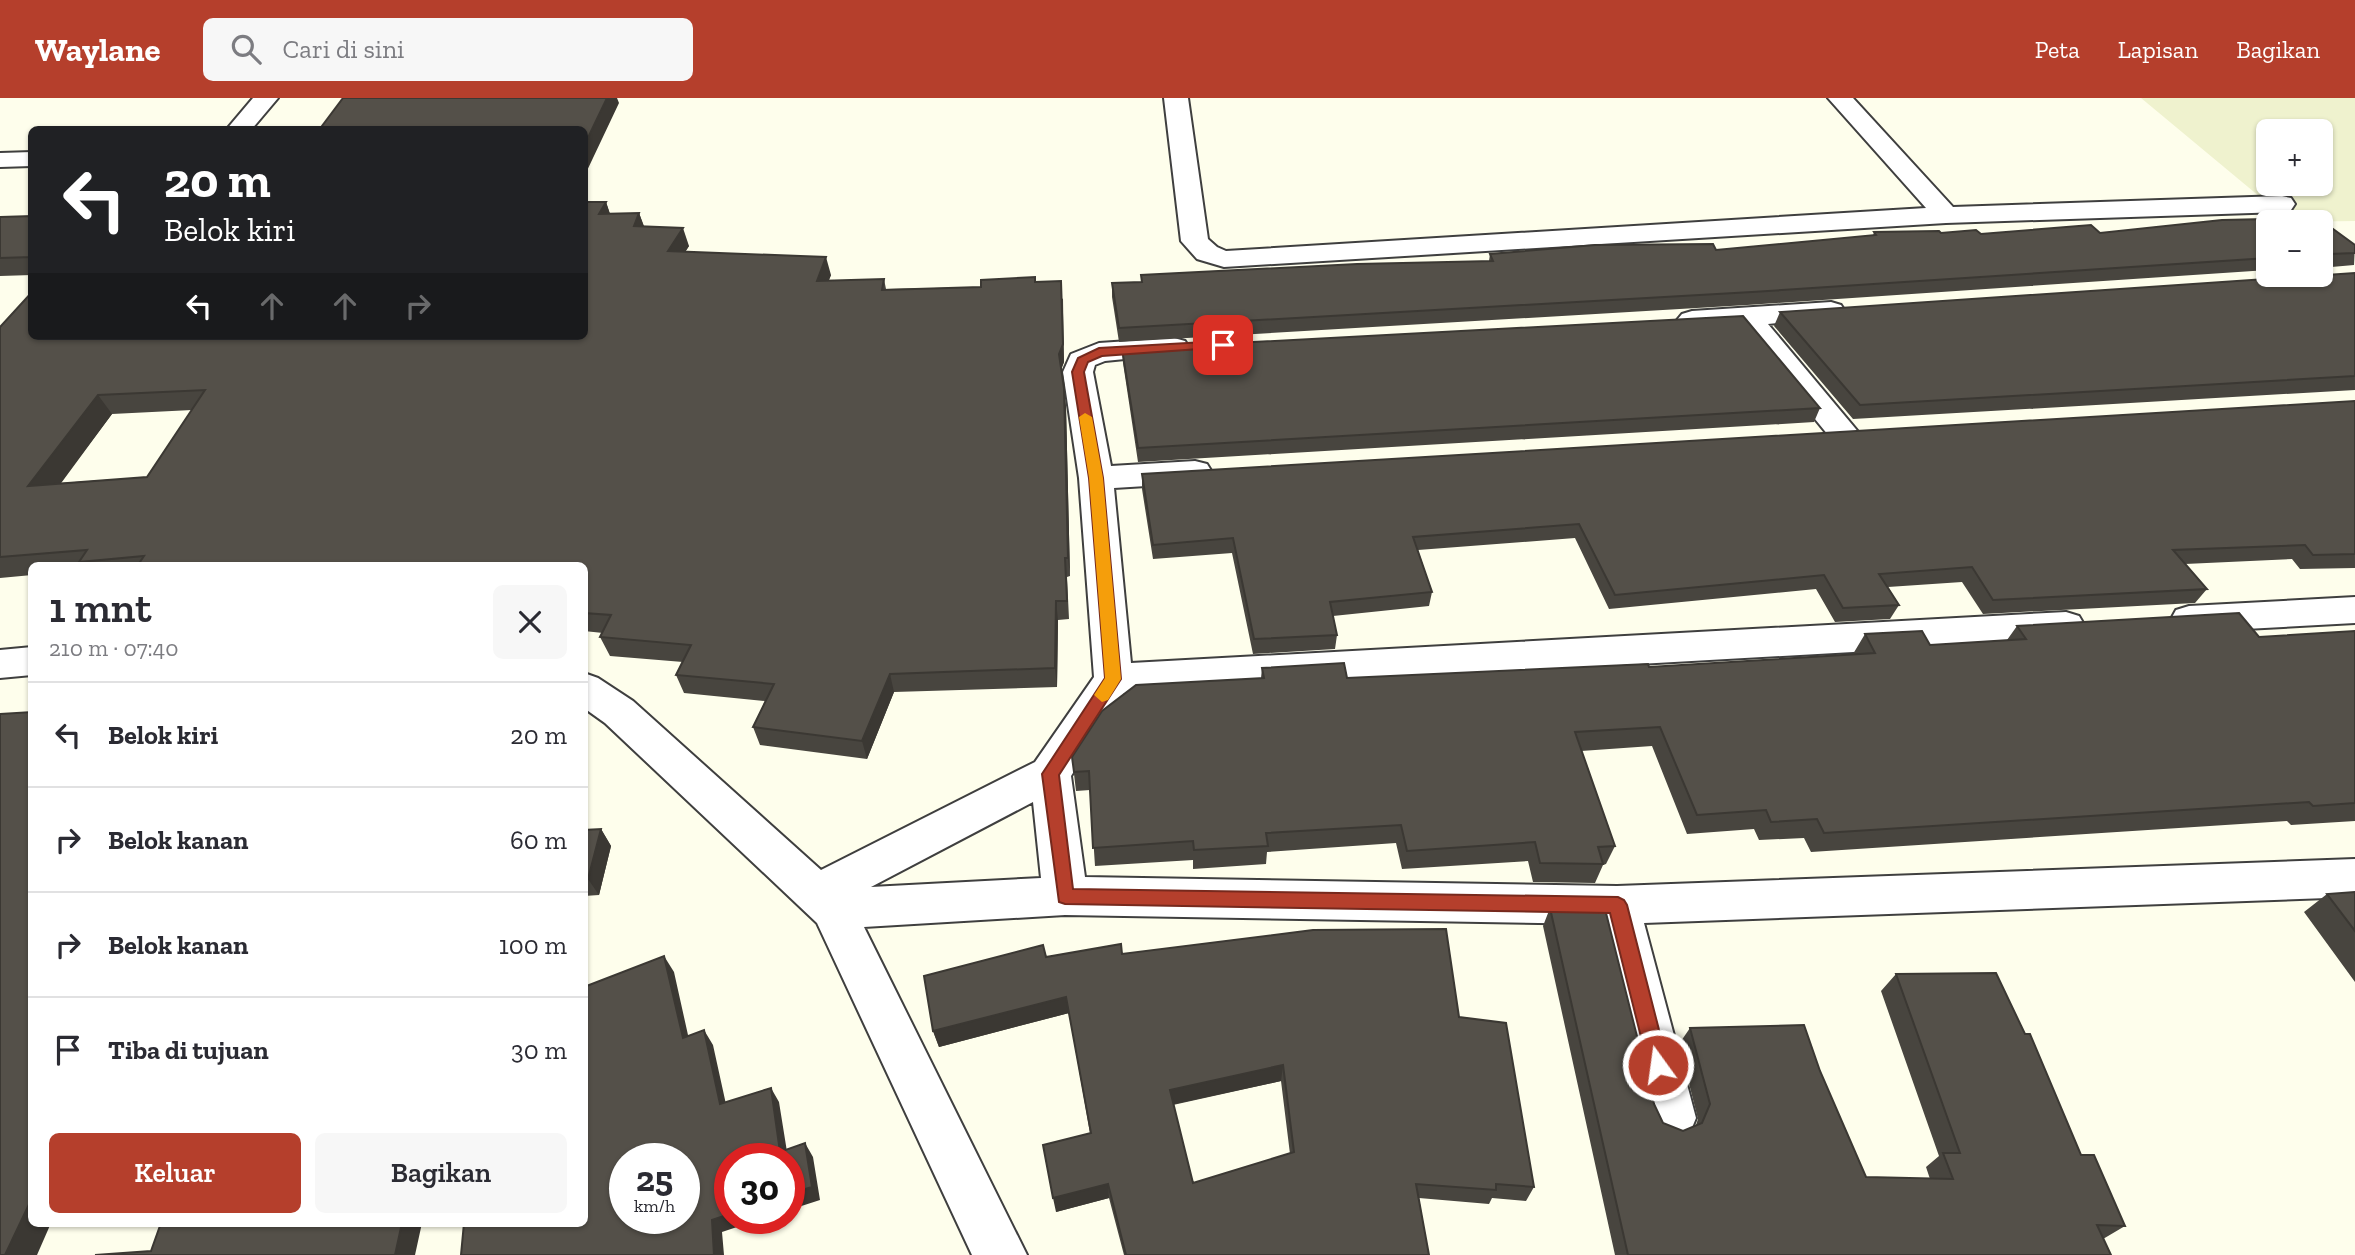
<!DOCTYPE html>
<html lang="id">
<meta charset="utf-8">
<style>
body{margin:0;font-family:"Zilla Slab",serif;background:#f7f7f7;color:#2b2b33;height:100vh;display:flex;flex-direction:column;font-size:26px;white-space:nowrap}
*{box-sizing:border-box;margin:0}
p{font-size:23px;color:#7c7c81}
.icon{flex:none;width:38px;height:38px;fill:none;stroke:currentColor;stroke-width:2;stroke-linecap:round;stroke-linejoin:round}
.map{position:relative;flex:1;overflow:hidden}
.details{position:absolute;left:28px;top:464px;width:560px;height:665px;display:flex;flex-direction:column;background:#fff;border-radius:10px;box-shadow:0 2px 5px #0004}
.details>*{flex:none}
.banner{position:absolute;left:28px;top:28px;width:560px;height:214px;border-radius:10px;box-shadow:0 2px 5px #0004;background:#202124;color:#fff;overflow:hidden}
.buttons{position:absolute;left:2256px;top:21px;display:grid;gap:14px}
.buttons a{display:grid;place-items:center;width:77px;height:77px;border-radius:10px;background:#fff;box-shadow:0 2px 5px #0004;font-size:35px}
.speed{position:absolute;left:609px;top:1045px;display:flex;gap:14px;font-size:35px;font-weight:700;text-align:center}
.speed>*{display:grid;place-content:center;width:91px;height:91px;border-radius:50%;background:#fff;box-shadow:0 2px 5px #0004;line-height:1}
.speed small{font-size:18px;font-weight:400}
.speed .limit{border:10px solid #d22;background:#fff;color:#111}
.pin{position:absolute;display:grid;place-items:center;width:60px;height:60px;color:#fff;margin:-30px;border-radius:14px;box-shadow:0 4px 10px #0006}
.me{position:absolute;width:77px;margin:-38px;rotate:346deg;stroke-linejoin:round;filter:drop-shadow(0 0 5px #0008)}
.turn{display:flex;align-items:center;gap:24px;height:147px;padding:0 21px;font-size:32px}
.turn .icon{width:91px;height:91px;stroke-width:2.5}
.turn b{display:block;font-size:49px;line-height:60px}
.lanes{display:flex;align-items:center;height:66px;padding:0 21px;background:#0003;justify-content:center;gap:35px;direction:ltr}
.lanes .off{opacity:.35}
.round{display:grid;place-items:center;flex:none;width:74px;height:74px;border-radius:10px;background:#f7f7f7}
.headline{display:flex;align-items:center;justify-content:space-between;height:119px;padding:0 21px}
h1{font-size:42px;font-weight:600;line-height:52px}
.primary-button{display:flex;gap:14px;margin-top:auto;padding:14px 21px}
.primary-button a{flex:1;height:80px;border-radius:10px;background:#b53f2c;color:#fff;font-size:28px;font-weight:600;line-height:80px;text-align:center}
.primary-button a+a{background:#f7f7f7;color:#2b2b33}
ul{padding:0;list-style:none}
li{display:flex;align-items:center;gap:21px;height:105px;padding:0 21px;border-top:2px solid #e1e1e2}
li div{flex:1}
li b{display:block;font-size:26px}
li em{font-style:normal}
header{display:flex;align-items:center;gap:42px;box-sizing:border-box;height:98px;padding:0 35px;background:#b53f2c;color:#fff}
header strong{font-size:33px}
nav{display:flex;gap:38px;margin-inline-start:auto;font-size:24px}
.search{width:490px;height:63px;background:#f7f7f7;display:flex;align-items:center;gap:18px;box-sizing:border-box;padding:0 24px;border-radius:10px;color:#7c7c81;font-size:26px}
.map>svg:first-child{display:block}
.farmland{fill:#eff2ce;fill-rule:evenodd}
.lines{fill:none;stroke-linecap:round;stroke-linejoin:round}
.minor-casing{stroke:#3f3f3f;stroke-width:4}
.minor{fill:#fff;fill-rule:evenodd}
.wall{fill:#48453f;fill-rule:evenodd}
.shaded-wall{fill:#3b3833}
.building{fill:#545049;stroke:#3b3833;stroke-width:2;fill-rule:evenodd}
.route{fill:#b53f2c;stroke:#76291d;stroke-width:2}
.slow{fill:#f59e0b}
</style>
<header>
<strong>Waylane</strong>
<div class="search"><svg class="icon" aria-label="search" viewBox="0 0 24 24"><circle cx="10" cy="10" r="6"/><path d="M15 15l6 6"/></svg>Cari di sini</div>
<nav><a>Peta</a><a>Lapisan</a><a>Bagikan</a></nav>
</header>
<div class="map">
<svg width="2355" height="1157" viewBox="0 0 2355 1157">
<rect width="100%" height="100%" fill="#fefeec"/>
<path class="farmland" d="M2141,0h214v123l-65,1zM2268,33h52v53h-52z"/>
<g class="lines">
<defs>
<path id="minor" d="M253,0h25l-27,32h-25z
M1164,0h24l20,141 9,8 9,4 700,-43 -98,-110h25l100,109 329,-11 9,2 4,6 -4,6 -9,2 -336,11 -722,44 -27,-8 -16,-18z
M32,54v14l-32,1v-14z
M1831,204l10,3 4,6 -4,6 -73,7 92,110 -5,7 -11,3 -11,-3 -94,-115 -47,3 -10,-3 -5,-6 5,-6 10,-3z
M1174,240l11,3 4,6 -4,6 -80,8 -10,4 -2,7 18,94 84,-5 12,3 5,8 -5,8 -12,3 -81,5 17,175 935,-51 13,4 6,10 -6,10 -13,4 -942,53 -53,83 14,101 532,9 738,-27v38l-711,26 52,195 -7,17 -18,8 -18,-8 -7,-17 -47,-194 -534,-9 -201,12 163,328h-55l-155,-332 -212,-200 -21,-15v-35l14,5 35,23 188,169 214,-108 59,-85 -15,-199 -16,-106 8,-18 28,-11zM1033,704l8,76 -170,9z
M2355,499v26l-166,9 -13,-4 -5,-9 5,-9 13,-4z
M32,549v28l-32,3v-28z"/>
</defs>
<use href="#minor" class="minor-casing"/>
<use href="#minor" class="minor"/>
</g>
<path class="wall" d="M606,104l4,12 29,-1 5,13 45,20 -4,6 146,23 -3,6 56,-2 2,10 95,-2 55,-5 27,17 1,63 -3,8 5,37 4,169 -3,1 2,42 -11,1 -1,67 -163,5 -27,67 -107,-14 -7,-18 12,-26 -81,-8 -8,-18 7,-13 -73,-6 -10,-19 3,-4 -19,-2v-66h-552v10l-32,3v-251zM192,312l-45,67 -87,6 52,-69z
M32,118v59l-32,1v-59z
M2318,120l37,27 -1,20 -34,3v-46h-52v48l-521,35 -628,37 -7,-45v-14l30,-1 -1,-7 216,-11 132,-3 1,-7 105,-9 118,-1 3,6 157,-14 1,-4 65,-1 2,2 35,-3 5,4 110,-9 9,8 122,-13z
M2355,175v117l-502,29 -79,-93 6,-14z
M1122,251l698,59 -6,14 -676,40 -15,-99z
M2355,303v167l-55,1 -8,-10 -107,5 22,25 -12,14 -212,11 -21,-32 -74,5 11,18 -9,14 -55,3 -19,-33 -207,20 -34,-71 -157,12 14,42 -3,14 -96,10 4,19 -2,14 -82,5 -21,-101 -79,6 -11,-70v-15z
M2017,528l242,11 96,-6v190l-64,4 -4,-4 -476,31 -7,-14 -45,2 -5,-11 -67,5 -35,-88 -71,5 34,95 -9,18 -3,1 -8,18 -62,-1 -5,-21 -126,8 -6,-26 -129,9 -1,12 -73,5v-9l-98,6 -5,-76 -14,1 -4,-34 189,-79 1,-10 85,10 302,-11 204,-13 12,-20 65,11 77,-5z
M601,731l10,17 -12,49 -15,1v-66z
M2355,794v90l-51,-70 23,-18z
M1550,810l104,196 9,19 20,8 13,-6 2,-6 -19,-75 11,-16 130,43 46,106 64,2 -4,-12 13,-11 -58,-165 15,-17 185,181 44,71 -22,13 8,16h-496l-72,-329z
M1122,856l337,63 75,170 -8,14 -34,-3 -3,6 -70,-6 10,57h-305l-15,-57 -53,14 34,-79 -21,-120 -130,34 -6,-16 113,-74zM1281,983l9,73 -97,29 -20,-78z"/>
<path class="shaded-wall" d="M607,0h10l2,5 -35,74v-31z
M606,104l6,18 -13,-6z
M639,115l6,17 -11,-4z
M683,130l6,18 -15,23 -6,-18z
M826,159l5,18 -9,24 -5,-18z
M1061,183l3,81 -4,10 -1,-18z
M1064,290l2,19 4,169 -2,-18z
M98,297l14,19 -67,91 -17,-19z
M1056,503l2,19 -1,67 -2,-19z
M890,576l4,18 -27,67 -5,-18z
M601,731l10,17 -12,49 -11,-16z
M664,858l10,16 18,81 -9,-15z
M1066,899l3,16 -130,34 -6,-16z
M704,932l9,15 16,73 -9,-14z
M1283,967l-2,16 -111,24v-15z
M771,990l8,14 9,56 -8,-6z
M805,1045l8,14 7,43 -31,10v-16z
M1108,1086l1,14 -53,14 -3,-14z
M32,1100v25h19l-14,32h-32z
M730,1116v4h34l-42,14 2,23h-10l-2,-35z
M402,1125h20l-7,32h-20z"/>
<path class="building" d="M343,0h264l-23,48v-16h-265z
M584,104h22l-7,12 40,-1 -5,13 49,2 -15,23 158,6 -9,24 67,-2 -2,11 99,-3v-7l54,-3v5l26,-1 2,63 -4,10 5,34 4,170h-3l2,43h-11l-1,67 -165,6 -28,67 -109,-14 21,-43 -98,-9 15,-30 -91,-8 11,-22 -27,-2v-48h-329v-1l-13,1h-104l6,-9 -65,6 8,-12 -87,7v-230l32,-35v44h552zM205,292l-58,87 -119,9 70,-91z
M32,118v41l-32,1v-41z
M2318,120l37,27v8l-25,1 -3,5h-7v-37h-52v36l-516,34 -633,36 -7,-45 30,-1 -1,-7 216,-11 136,-3 -3,-7 105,-9 118,-1 3,6 160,-15 -2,-3 65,-1 2,2 35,-3 5,4 110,-9 9,8 122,-13z
M2355,175v103l-495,29 -80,-93z
M1743,218l77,92 -682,40 -16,-99z
M2355,303v153l-42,1 -8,-10 -132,5 34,39 -214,11 -21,-33 -93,7 20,31 -56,3 -19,-33 -209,20 -36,-71 -166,13 19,55 -102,10 7,33 -83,4 -21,-101 -80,7 -11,-71z
M2239,515l20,24 96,-6v172l-42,3 -4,-4 -485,31 -7,-14 -46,3 -5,-12 -69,5 -37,-88 -85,5 40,114 -17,1 5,17 -63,-1 -5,-21 -128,9 -6,-26 -135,8 2,13 -74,4 -1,-9 -100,7 -4,-77 -15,1 -2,-15 30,-46 34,-26 128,-7 -2,-10 82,-5 3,15 301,-14 1,3 226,-14 -10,-19 57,-3 8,14 96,-6 -9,-13z
M32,614v486l-27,57h-5v-541z
M601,731l-13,50h-4v-49z
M2355,794v39l-28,-37z
M1550,810l55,1 49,195 9,19 20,8 19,-8 8,-19 -20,-76 114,-3 16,46 46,106 87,2 -10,-26h17l-64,-179 100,-1 29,61h5l51,121h13l31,71 -28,-1 14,30h-483z
M1446,831l13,88 47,6 28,164 -38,-3v6l-80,-6 13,71h-303l-18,-71 -55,14 -10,-53 48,-12 -25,-136 -133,34 -9,-55 119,-31 3,12 75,-13 1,10 191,-24zM1283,967l11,87 -101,31 -23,-93z
M664,858l19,82 21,-8 16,74 51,-16 9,64 25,-9 7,44 -23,7v-36h-59v56l-18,6 2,35h-253l3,-32h120v-236zM625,1060h59v60h-59z
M161,1125h241l-7,32h-300l56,-4z"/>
<path class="route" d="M1223,243l4,1v5l-125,9 -14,6 -4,10 19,106 18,201 -62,96 14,114 545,8 6,3 3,5 41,160 -3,7 -7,3 -7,-3 -3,-7 -38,-152 -545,-9 -6,-2 -17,-128 63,-96 -16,-200 -17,-106 6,-14 21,-10z"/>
<path class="slow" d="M1085,315l7,4 11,61 18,201 -13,21 -6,2 -8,-7 11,-17 -16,-200 -10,-61z"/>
</svg>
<div class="buttons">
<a>+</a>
<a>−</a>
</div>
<div class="speed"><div>25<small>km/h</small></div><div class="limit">30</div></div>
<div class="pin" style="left:1223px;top:247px;background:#d93025"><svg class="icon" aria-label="arrive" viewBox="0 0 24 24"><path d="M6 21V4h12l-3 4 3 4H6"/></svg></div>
<svg class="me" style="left:1658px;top:967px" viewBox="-20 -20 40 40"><circle r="17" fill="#b53f2c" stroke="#fff" stroke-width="3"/><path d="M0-11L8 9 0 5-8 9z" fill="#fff"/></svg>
<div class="banner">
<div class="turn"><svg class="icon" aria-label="left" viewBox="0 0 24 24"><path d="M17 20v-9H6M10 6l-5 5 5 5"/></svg><div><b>20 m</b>Belok kiri</div></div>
<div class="lanes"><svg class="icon" aria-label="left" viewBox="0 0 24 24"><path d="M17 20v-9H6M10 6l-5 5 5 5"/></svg><svg class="icon off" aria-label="ahead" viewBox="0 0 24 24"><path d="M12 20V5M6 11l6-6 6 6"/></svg><svg class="icon off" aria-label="ahead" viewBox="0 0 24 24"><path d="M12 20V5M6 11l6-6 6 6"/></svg><svg class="icon off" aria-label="right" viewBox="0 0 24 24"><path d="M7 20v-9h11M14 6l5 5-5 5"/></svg></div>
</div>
<section class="details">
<div class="headline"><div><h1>1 mnt</h1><p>210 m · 07:40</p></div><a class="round"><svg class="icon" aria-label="close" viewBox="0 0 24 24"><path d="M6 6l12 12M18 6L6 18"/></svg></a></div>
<ul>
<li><svg class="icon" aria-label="left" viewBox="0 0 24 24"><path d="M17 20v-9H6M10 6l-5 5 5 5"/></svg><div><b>Belok kiri</b></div><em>20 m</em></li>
<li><svg class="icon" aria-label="right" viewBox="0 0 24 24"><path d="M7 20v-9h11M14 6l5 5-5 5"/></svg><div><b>Belok kanan</b></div><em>60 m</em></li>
<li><svg class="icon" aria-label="right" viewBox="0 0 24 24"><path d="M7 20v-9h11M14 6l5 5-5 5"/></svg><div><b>Belok kanan</b></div><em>100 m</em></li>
<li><svg class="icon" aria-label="arrive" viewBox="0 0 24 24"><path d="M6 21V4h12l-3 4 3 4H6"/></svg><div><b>Tiba di tujuan</b></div><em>30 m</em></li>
</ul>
<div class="primary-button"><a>Keluar</a><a>Bagikan</a></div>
</section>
</div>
